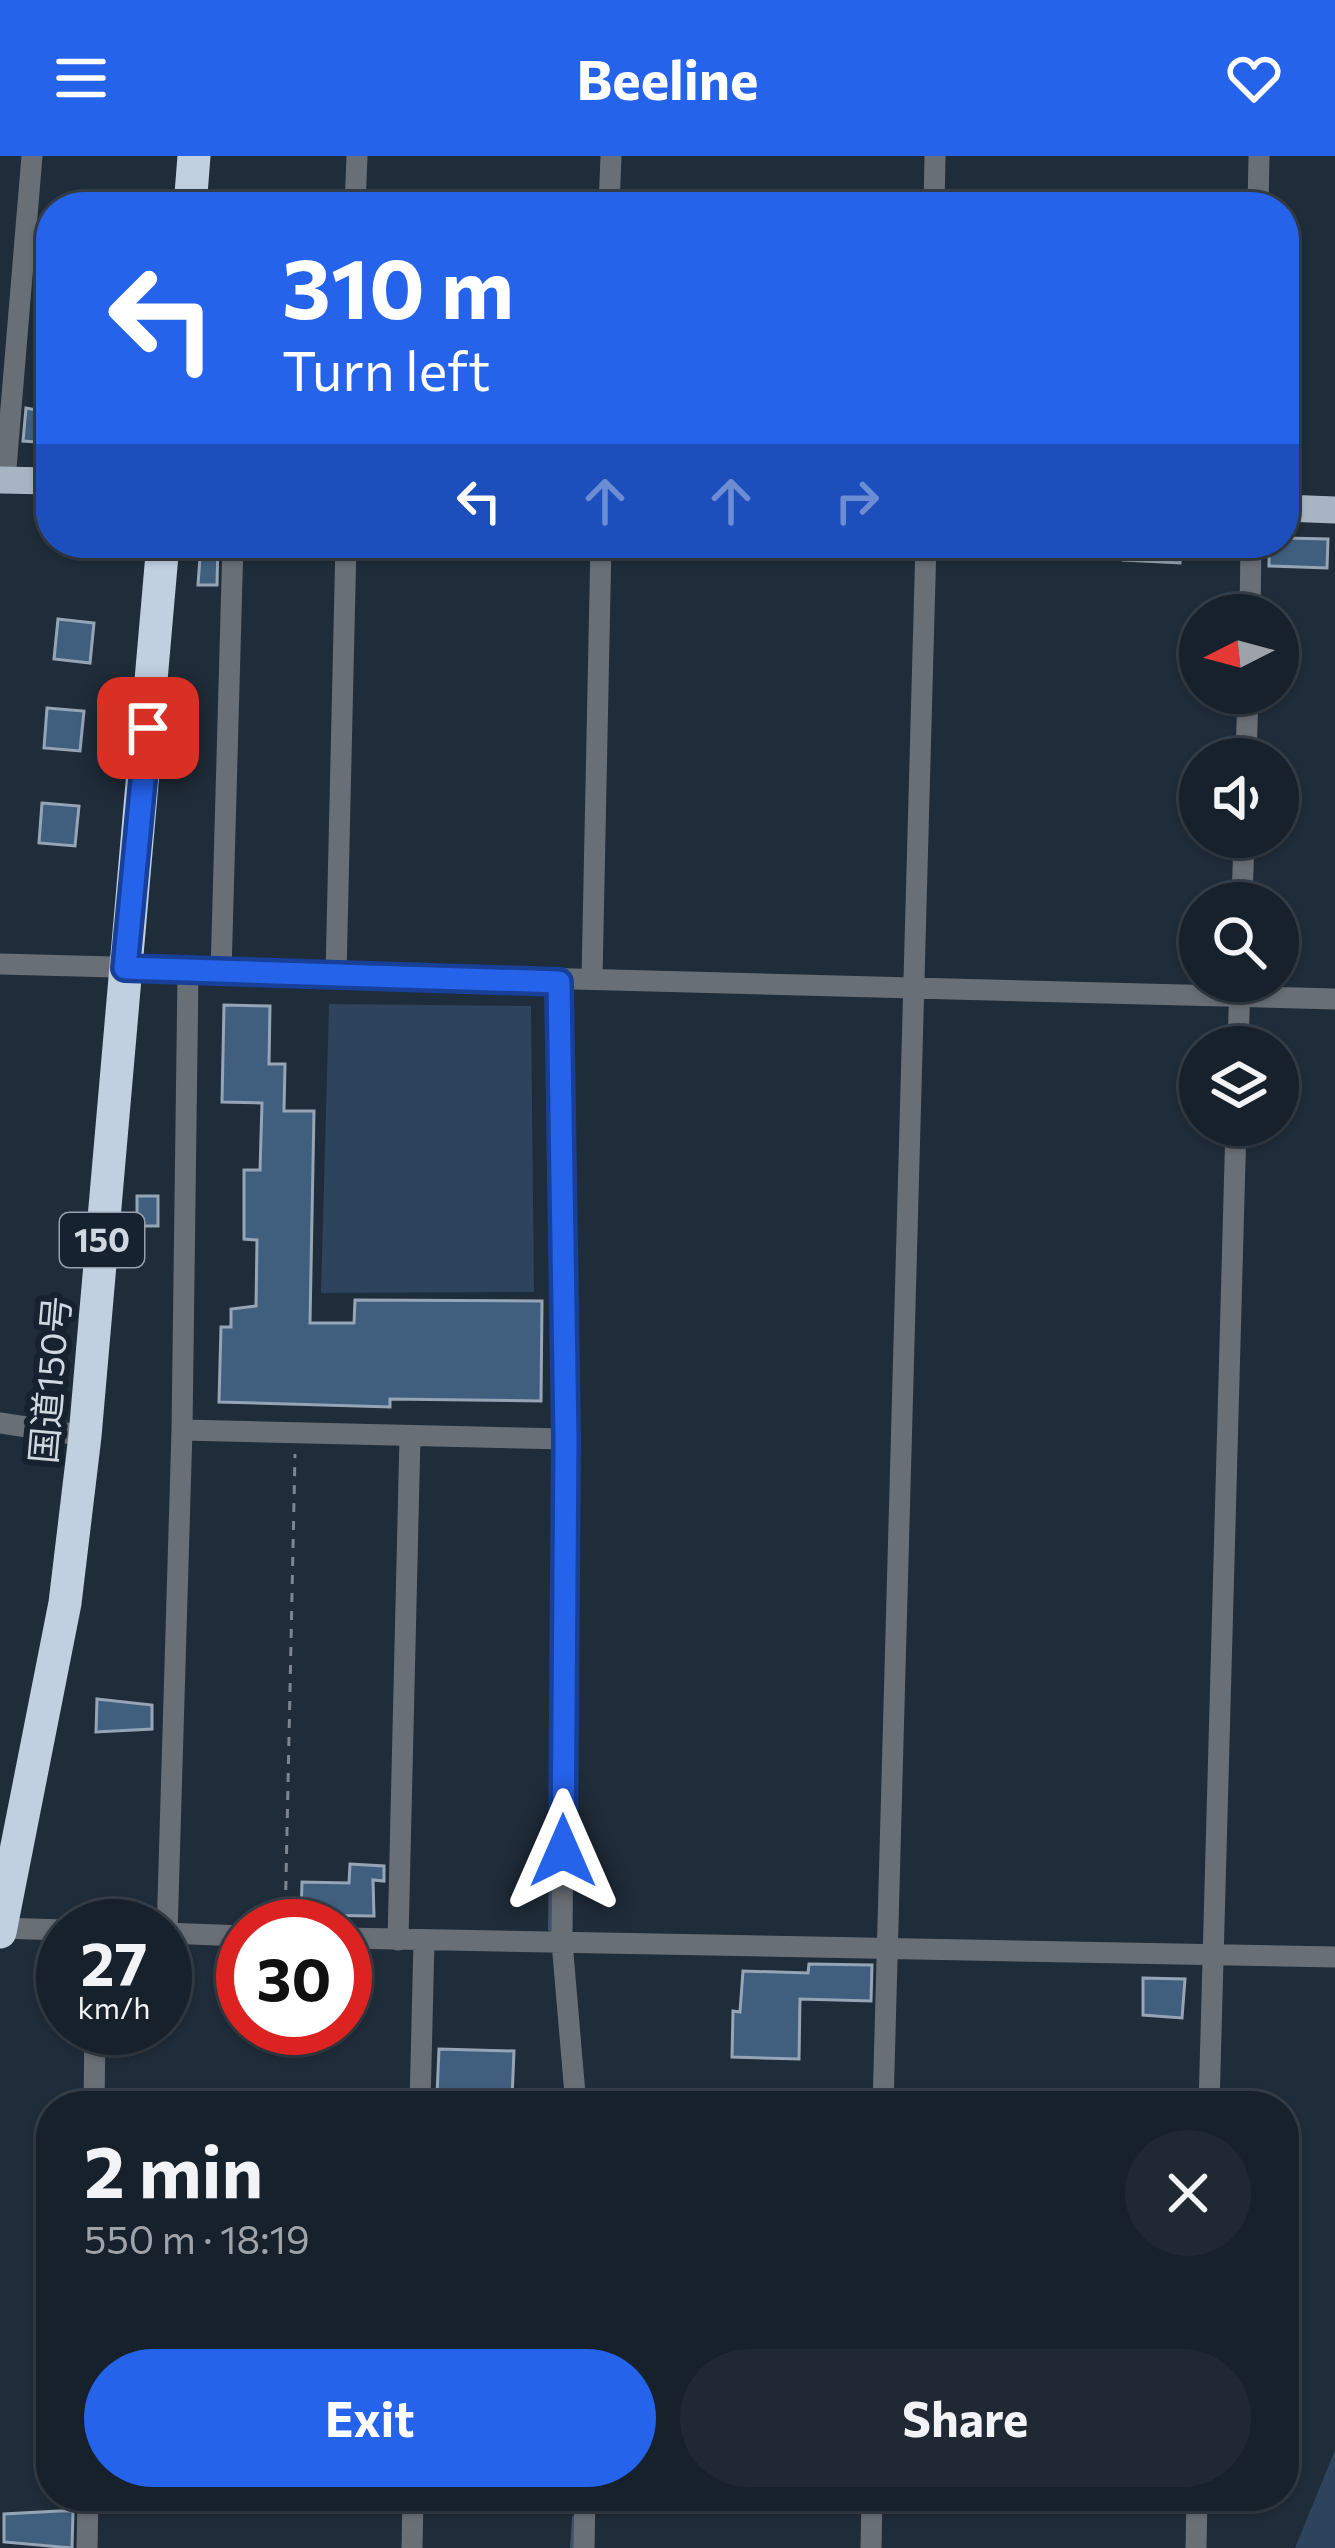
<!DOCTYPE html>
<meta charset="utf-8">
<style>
body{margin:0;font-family:Commissioner,"Noto Sans JP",sans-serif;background:#202933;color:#f1f3f6;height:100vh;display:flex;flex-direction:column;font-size:45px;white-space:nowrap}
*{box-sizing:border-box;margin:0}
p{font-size:39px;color:#9ea3a9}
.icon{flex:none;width:66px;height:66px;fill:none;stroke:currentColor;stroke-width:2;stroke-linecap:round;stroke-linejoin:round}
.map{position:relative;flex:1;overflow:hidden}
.sheet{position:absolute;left:36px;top:1935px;width:1263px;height:420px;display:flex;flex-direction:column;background:#17212b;border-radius:48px;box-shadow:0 3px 9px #0004,0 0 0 3px #363e47}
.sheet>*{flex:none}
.banner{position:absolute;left:36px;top:36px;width:1263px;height:366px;border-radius:48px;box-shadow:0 3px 9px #0004,0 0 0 3px #363e47;background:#2563eb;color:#fff;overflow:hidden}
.needle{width:78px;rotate:264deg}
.fabs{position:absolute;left:1179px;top:438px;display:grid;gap:24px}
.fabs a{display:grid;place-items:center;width:120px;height:120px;border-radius:50%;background:#17212b;box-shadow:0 3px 9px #0004,0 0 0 3px #363e47;font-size:60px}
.speed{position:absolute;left:36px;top:1743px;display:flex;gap:24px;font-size:60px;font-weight:700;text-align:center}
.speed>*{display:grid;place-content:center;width:156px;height:156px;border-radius:50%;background:#17212b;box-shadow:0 3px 9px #0004,0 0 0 3px #363e47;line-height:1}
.speed small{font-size:30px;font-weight:400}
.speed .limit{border:18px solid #d22;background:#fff;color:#111}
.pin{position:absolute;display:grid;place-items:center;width:102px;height:102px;color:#fff;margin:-51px;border-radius:24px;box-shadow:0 6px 18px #0006}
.me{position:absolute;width:132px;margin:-66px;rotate:0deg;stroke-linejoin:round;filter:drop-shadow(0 0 9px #0008)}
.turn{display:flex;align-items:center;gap:42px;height:252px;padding:0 48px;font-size:54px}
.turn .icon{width:156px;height:156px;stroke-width:2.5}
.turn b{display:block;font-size:84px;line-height:102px}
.lanes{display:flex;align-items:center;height:114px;padding:0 48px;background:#0003;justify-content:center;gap:60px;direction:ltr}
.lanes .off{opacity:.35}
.round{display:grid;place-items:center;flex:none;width:126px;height:126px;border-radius:63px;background:#202933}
.headline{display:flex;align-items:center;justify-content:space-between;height:204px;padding:0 48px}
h1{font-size:72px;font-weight:700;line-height:90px}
.primary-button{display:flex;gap:24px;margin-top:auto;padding:24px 48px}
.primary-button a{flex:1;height:138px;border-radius:72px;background:#2563eb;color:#fff;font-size:48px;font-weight:700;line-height:138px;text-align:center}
.primary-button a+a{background:#202933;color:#f1f3f6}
header{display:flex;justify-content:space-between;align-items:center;height:156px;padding:0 48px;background:#2563eb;color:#fff;font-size:54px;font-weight:700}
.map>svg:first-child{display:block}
.green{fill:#2e445d}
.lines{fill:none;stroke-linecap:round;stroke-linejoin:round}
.stream{stroke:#3e536a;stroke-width:6}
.building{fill:#405f7f;stroke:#96a5b6;stroke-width:3}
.path{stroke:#7c8691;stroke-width:3;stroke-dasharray:9 9;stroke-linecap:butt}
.minor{stroke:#696f76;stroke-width:21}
.major{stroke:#a7b4c3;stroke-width:27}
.highway{stroke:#c0d0e1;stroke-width:33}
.route-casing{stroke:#184099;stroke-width:30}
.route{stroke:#2563eb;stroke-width:21}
.labels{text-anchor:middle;stroke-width:12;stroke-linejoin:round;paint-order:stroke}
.shield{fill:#16222f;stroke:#98a1ab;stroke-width:3}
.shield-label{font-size:33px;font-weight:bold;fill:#cfd7e0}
.street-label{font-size:36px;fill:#cfd7e0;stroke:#16222f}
</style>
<header><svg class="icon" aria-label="menu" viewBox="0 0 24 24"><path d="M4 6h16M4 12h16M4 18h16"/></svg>Beeline<svg class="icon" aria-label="heart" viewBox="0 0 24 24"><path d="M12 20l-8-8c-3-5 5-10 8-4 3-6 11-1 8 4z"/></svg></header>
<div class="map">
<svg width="1335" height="2392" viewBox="0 0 1335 2392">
<rect width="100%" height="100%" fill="#1f2c39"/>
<path class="green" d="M329,848l202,2 3,286 -213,1z
M1335,2294v98h-40z"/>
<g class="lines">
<path class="stream" d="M551,1773l1,-63
M573,2392l2,-30"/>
</g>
<path class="building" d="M26,252l25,5v30l-28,-2z
M1284,382l44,1 -1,29 -58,-2v-23h15z
M201,387h17l-1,42h-19z
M1123,387h58l-1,20 -57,-3z
M58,463l36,4 -4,40 -36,-4z
M47,552l37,3 -4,40 -36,-3z
M42,647l37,3 -4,40 -36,-3z
M224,849l46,1 -1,58h16l-1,47h30l-4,212h44l1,-23 187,1 -1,100 -151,-2v8l-171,-5 2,-75h10v-18l25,-3 1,-66 -13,-1v-69h16l2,-67 -40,-1z
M137,1040h21v30h-21z
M97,1543l55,6v24l-56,3z
M350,1708l34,2v15l-11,-1 1,36 -73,-1 1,-33 47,1z
M809,1808l63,1 -1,36 -71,-2 -1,60 -67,-2 1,-46 7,1 3,-41 65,2z
M1143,1822l42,1 -3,39 -39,-3z
M439,1893l75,2 -2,47 -75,-3z
M59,2355h14l-1,37 -68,-6v-28z"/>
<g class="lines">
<path class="path" d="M285,1770l10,-472"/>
<path class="minor" d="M355,51l2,-51
M609,51l2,-51
M934,51l1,-51
M1258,51l1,-51
M5,324l27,-324
M1250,459l1,-72
M1246,603l2,-66
M1242,747l2,-66
M0,808l1335,35
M221,817l12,-430
M336,819l10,-432
M592,823l9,-436
M559,826l7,457 -4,503 14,164
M1238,891l2,-66
M0,1267l85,13
M182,1274l384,9
M0,1772l63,2
M165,1777l78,3
M167,1778l15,-504 6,-458
M345,1782l990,19
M398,1784l12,-504
M94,1950l1,-78
M420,1950l4,-166
M883,1950l43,-1563
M1209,1950l27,-981
M87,2392l1,-52
M412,2392l1,-52
M584,2392l1,-52
M871,2392l1,-52
M1196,2392l1,-52"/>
<path class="major" d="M0,324l51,1
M1284,352l51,2"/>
<path class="highway" d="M190,51l4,-51
M0,1776l65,-329 20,-167 78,-893"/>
</g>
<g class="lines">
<defs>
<path id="route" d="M148,572l-23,240 434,14 7,457 -3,412"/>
</defs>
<use href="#route" class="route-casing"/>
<use href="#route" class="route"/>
</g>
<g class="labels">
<rect class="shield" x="60" y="1057" width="84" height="54" rx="9"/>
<g class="shield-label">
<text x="102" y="1096">150</text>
</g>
<g class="street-label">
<text transform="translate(50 1224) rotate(-85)" y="13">国道150号</text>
</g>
</g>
</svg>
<div class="fabs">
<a><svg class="needle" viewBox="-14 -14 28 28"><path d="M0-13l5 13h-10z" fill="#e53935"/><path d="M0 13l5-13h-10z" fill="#9ea3a9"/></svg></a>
<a><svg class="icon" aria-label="sound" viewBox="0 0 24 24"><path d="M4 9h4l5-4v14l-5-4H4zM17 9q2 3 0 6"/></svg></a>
<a><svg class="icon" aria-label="search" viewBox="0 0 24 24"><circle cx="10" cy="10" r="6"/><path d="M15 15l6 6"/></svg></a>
<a><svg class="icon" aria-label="layers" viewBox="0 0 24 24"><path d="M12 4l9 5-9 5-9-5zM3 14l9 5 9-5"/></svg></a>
</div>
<div class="speed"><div>27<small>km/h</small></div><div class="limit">30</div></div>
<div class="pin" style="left:148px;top:572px;background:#d93025"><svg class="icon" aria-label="arrive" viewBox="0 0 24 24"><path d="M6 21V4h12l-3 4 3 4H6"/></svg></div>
<svg class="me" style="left:563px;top:1695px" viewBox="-20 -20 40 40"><path d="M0-17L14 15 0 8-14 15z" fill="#2563eb" stroke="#fff" stroke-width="4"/></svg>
<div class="banner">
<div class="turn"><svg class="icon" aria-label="left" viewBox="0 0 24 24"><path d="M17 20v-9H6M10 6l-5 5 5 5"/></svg><div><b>310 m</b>Turn left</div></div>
<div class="lanes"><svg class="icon" aria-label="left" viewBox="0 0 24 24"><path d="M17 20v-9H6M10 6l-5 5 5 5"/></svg><svg class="icon off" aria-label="ahead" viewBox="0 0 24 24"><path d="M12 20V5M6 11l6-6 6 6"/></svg><svg class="icon off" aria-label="ahead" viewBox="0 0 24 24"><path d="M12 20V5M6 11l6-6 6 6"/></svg><svg class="icon off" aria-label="right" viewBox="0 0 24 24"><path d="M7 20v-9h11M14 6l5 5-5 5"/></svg></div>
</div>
<section class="sheet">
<div class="headline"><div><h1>2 min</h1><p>550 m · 18:19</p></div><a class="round"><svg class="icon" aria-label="close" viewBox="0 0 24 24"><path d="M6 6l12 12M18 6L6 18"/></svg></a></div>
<div class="primary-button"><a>Exit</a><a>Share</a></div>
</section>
</div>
